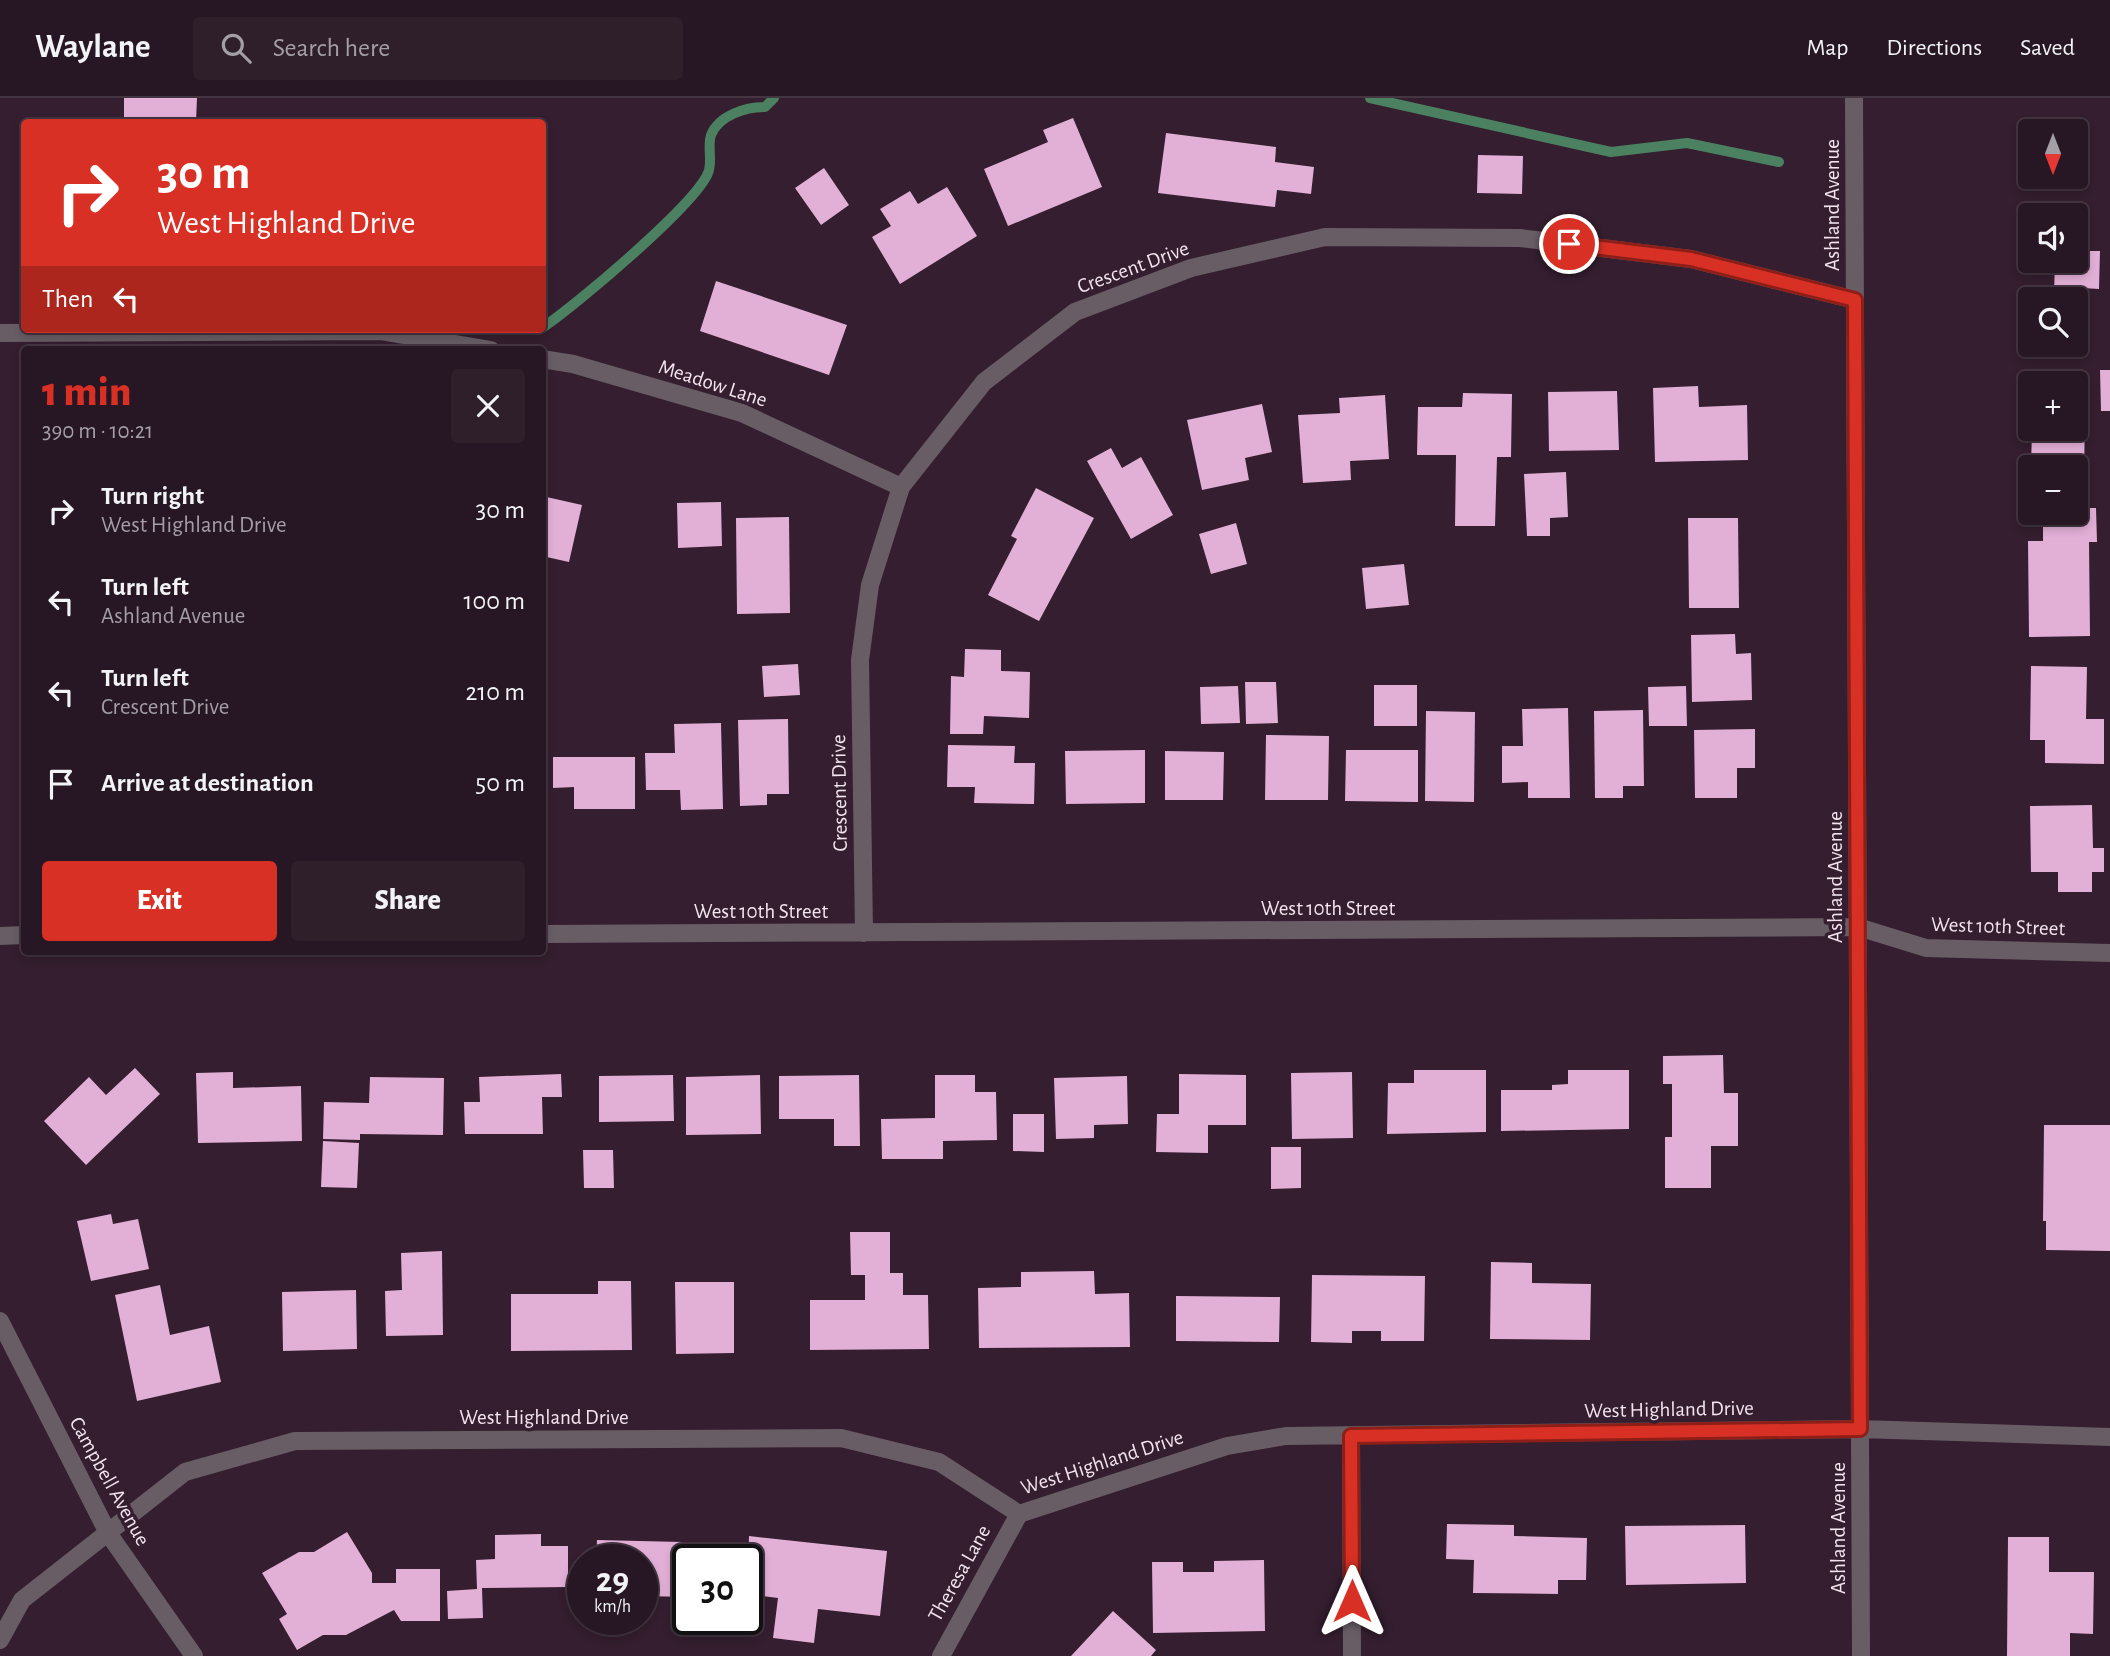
<!DOCTYPE html>
<meta charset="utf-8">
<style>
body{margin:0;font-family:"Alegreya Sans",sans-serif;background:#2f1f2b;color:#f1f3f6;height:100vh;display:flex;flex-direction:column;font-size:26px;white-space:nowrap}
*{box-sizing:border-box;margin:0}
p{font-size:23px;color:#a49fa6}
.icon{flex:none;width:38px;height:38px;fill:none;stroke:currentColor;stroke-width:2;stroke-linecap:round;stroke-linejoin:round}
.map{position:relative;flex:1;overflow:hidden}
.side{position:absolute;left:21px;top:248px;width:525px;height:609px;display:flex;flex-direction:column;background:#271623;border-radius:7px;box-shadow:0 4px 10px #0003,0 0 0 2px #433541}
.side>*{flex:none}
.banner{position:absolute;left:21px;top:21px;width:525px;height:214px;border-radius:7px;box-shadow:0 4px 10px #0003,0 0 0 2px #433541;background:#d93025;color:#fff;overflow:hidden}
.needle{width:46px;rotate:180deg}
.fabs{position:absolute;left:2018px;top:21px;display:grid;gap:14px}
.fabs a{display:grid;place-items:center;width:70px;height:70px;border-radius:7px;background:#271623;box-shadow:0 4px 10px #0003,0 0 0 2px #433541;font-size:35px}
.speed{position:absolute;left:567px;top:1446px;display:flex;gap:14px;font-size:35px;font-weight:700;text-align:center}
.speed>*{display:grid;place-content:center;width:91px;height:91px;border-radius:50%;background:#271623;box-shadow:0 4px 10px #0003,0 0 0 2px #433541;line-height:1}
.speed small{font-size:18px;font-weight:400}
.speed .limit{border:4px solid #111;border-radius:10px;background:#fff;color:#111}
.pin{position:absolute;display:grid;place-items:center;width:60px;height:60px;color:#fff;margin:-30px;border:4px solid #fff;border-radius:50%;box-shadow:0 2px 7px #0007}
.me{position:absolute;width:77px;margin:-38px;rotate:0deg;stroke-linejoin:round;filter:drop-shadow(0 0 5px #0008)}
.turn{display:flex;align-items:center;gap:24px;height:147px;padding:0 21px;font-size:32px}
.turn .icon{width:91px;height:91px;stroke-width:2.5}
.turn b{display:block;font-size:49px;line-height:60px}
.then{display:flex;align-items:center;height:66px;padding:0 21px;background:#0003;gap:14px;font-size:26px}
.round{display:grid;place-items:center;flex:none;width:74px;height:74px;border-radius:7px;background:#2f1f2b}
.overview{display:flex;align-items:center;justify-content:space-between;height:119px;padding:0 21px}
h1{font-size:42px;font-weight:800;line-height:52px;color:#d93025}
.button{display:flex;gap:14px;margin-top:auto;padding:14px 21px}
.button a{flex:1;height:80px;border-radius:7px;background:#d93025;color:#fff;font-size:28px;font-weight:800;line-height:80px;text-align:center}
.button a+a{background:#2f1f2b;color:#f1f3f6}
ul{padding:0;list-style:none}
li{display:flex;align-items:center;gap:21px;height:91px;padding:0 21px}
li div{flex:1}
li b{display:block;font-size:26px}
li em{font-style:normal}
header{display:flex;align-items:center;gap:42px;box-sizing:border-box;height:98px;padding:0 35px;background:#271623;border-bottom:2px solid #433541}
header strong{font-size:33px}
nav{display:flex;gap:38px;margin-inline-start:auto;font-size:24px}
.search{width:490px;height:63px;background:#2f1f2b;display:flex;align-items:center;gap:18px;box-sizing:border-box;padding:0 24px;border-radius:7px;color:#a49fa6;font-size:26px}
.map>svg:first-child{display:block}
.lines{fill:none;stroke-linecap:round;stroke-linejoin:round}
.stream{stroke:#4b8160;stroke-width:10}
.building{fill:#e2afd6}
.minor{stroke:#685d65;stroke-width:18}
.route-casing{stroke:#8d1f18;stroke-width:18}
.route{stroke:#d93025;stroke-width:12}
.labels{text-anchor:middle;stroke-width:7;stroke-linejoin:round;paint-order:stroke}
.street-label{font-size:21px;fill:#f3e4ef;stroke:#341e2f}
</style>
<header>
<strong>Waylane</strong>
<div class="search"><svg class="icon" aria-label="search" viewBox="0 0 24 24"><circle cx="10" cy="10" r="6"/><path d="M15 15l6 6"/></svg>Search here</div>
<nav><a>Map</a><a>Directions</a><a>Saved</a></nav>
</header>
<div class="map">
<svg width="2110" height="1558" viewBox="0 0 2110 1558">
<rect width="100%" height="100%" fill="#341e2f"/>
<g class="lines">
<path class="stream" d="M1370,0l241,54 76,-9 92,19
M542,230c33,-22 153,-123 166,-155 5,-11 -1,-26 3,-38 8,-20 35,-28 54,-28l9,-9"/>
</g>
<path class="building" d="M124,0h73l-1,24h-72z
M1073,20l29,69 -94,39 -24,-57 64,-27 -5,-12z
M2074,20l1,13h-45v48h-6l-3,-59z
M1166,35l110,14 -1,15 39,5 -3,27 -34,-4 -2,17 -117,-14z
M1478,57l45,1 -1,38 -45,-1z
M824,70l25,37 -28,20 -26,-37z
M947,89l30,49 -77,48 -28,-47 19,-11 -11,-17 30,-18 8,13z
M2076,153h24l-1,38 -17,-1 -1,68 -48,-1v-10h43v-46h-42v-5h20l1,-33h21z
M716,183l131,44 -18,50 -129,-44z
M2100,272h10v41h-9z
M1698,288l1,21 48,-2 1,55 -93,2 -2,-74z
M1617,293l2,59 -70,1 -1,-59z
M1463,295l49,1 -1,63h-14l-2,69h-40l1,-71h-39l1,-48h44z
M1385,297l4,64 -39,2 1,19 -48,3 -5,-68 42,-2 -1,-15z
M1262,306l10,48 -27,6 4,22 -47,10 -15,-70z
M2076,313h9l-1,66h-8v-10h-45l1,-38h44z
M1111,350l11,20 19,-11 32,58 -42,24 -44,-78z
M1566,374l2,45 -18,1v18h-23l-3,-62z
M1036,390l58,30 -55,103 -51,-26 29,-56 -6,-3z
M542,398l40,9 -13,57 -27,-6z
M721,404l1,44 -44,2 -1,-45z
M2076,410h20l1,34h-8l1,94 -61,1 -1,-96h15v-28h33z
M789,419l1,96 -53,1 -1,-96z
M1688,420h50l1,90h-50z
M1236,425l11,41 -36,10 -12,-40z
M1404,466l5,41 -43,4 -4,-41z
M1735,536l1,20 15,-1 1,47 -60,2 -1,-67z
M965,551l36,1v21l29,1 -1,46 -45,-2 -1,18h-33l1,-58 13,1z
M798,566l2,31 -36,2 -2,-31z
M2031,568l56,1 -1,52h18v45l-59,-1v-23h-15z
M1245,584h31l2,41 -32,1z
M1374,587h43v41h-43z
M1238,588l2,37 -39,1 -1,-37z
M1686,588l1,40h-38l-1,-39z
M1568,610l2,90h-42v-16l-26,1v-37h21l-1,-37z
M1643,612l1,76h-21v12h-28l-1,-87z
M1426,613l49,1 -1,90 -49,-1z
M788,621l1,75h-22v11l-27,1 -2,-86z
M721,625l2,86 -42,1 -1,-20h-34l-1,-37h30l-1,-29z
M1755,631v39h-18v30h-42l-1,-68z
M1266,637l63,1 -1,64h-63z
M948,647l67,1 -1,17h21l-1,41 -60,-1 1,-16h-28z
M1145,652v53l-79,1 -1,-53z
M1346,652h72v52l-73,-1z
M1165,653l59,1 -1,48h-58z
M553,659h82v52h-61v-22l-21,1z
M2092,707l1,43h11v24h-12v20h-34v-20h-27l-1,-66z
M1723,957l1,38h14v53h-27v42h-46v-51h7v-53h-9v-28z
M135,970l25,26 -74,71 -42,-44 45,-44 17,18z
M1414,972h72v62l-99,2 1,-51h26z
M1568,972h61v59l-128,2v-41h51v-5l16,-1z
M233,974v16l68,-2 1,55 -104,2 -2,-70z
M1352,974l1,66 -61,1 -1,-66z
M561,976l1,23h-20l1,37h-78l-1,-32h16l-1,-25z
M1179,976l67,1v50h-38v28l-52,-1 1,-38h22z
M673,977l1,46 -75,1v-46z
M760,977l1,59 -75,1v-58z
M859,977l1,71h-26v-27h-55v-43z
M935,977h40v17h21l1,48 -54,1v18h-61l-1,-40 54,-1z
M1127,978l1,48 -34,1v13l-38,1 -2,-61z
M370,979l74,1 -1,57 -83,-1v6l-37,-1 1,-37 45,1z
M1013,1016h31v38l-31,-1z
M2044,1027h66v126l-64,-1v-29h-3z
M323,1043l36,2 -2,45 -36,-1z
M1271,1049h30v41l-30,1z
M583,1052h30l1,38h-30z
M111,1116l2,10 25,-5 11,50 -58,12 -14,-60z
M850,1134h40v41h13v22h25l1,54 -119,1v-50h55v-25h-14z
M442,1153l1,84 -57,1 -1,-45 17,-1 -1,-37z
M1491,1164l41,1v20l59,1 -1,56 -100,-1z
M1094,1173l1,23 34,-1 1,54 -151,1 -1,-60 43,-1v-15z
M1312,1177l113,1 -1,65h-43v-10h-29v12l-41,-1z
M598,1183h33l1,69 -121,1v-57h87z
M675,1184h59v71l-58,1z
M160,1187l10,50 39,-9 12,56 -84,19 -22,-106z
M356,1192l1,59 -74,2 -1,-59z
M1176,1198l104,1 -1,45 -103,-1z
M1447,1426l67,1v11l73,2 -1,42h-28v14l-85,-1 1,-33 -28,-1z
M1745,1427l1,58 -120,2 -1,-59z
M347,1434l25,41v10h24v-14h44v52h-39l-7,-11 -48,25h-23l-26,15 -18,-31 8,-5 -25,-41 37,-21h15z
M541,1436v12h27v41l-86,1 1,30 -35,1 -1,-28 30,-2 -1,-29 19,-1v-24z
M749,1438l138,15 -7,65 -62,-7 -4,34 -41,-5 5,-40 -31,-4z
M2008,1439h41v35h45l-1,62 -23,-1v23h-63z
M597,1442l128,3v16h-37v38l-46,-1v-37h-46z
M1264,1462l1,71 -112,2 -1,-71h31v10h31v-11z
M1113,1513l43,39 -5,6h-80z"/>
<g class="lines">
<path class="minor" d="M1854,0l7,1558
M0,235l380,-2 111,19
M542,261l31,5 169,49 159,74
M864,835l-4,-273 10,-75 31,-98 83,-105 91,-70 116,-44 134,-31 195,1 171,21 164,41
M542,836l1316,-7 68,21 184,5
M0,838l24,-1
M0,1223l108,212 86,123
M1351,1338l1,220
M0,1542l22,-40 163,-128 110,-31 546,-3 98,24 80,52 208,-68 59,-10 574,-7 250,8
M941,1558l78,-142"/>
</g>
<g class="lines">
<defs>
<path id="route" d="M1352,1503l-1,-165 509,-7 -5,-1129 -164,-41 -122,-15"/>
</defs>
<use href="#route" class="route-casing"/>
<use href="#route" class="route"/>
</g>
<g class="labels">
<g class="street-label">
<text transform="translate(1832 107) rotate(-90)" y="7">Ashland Avenue</text>
<text transform="translate(1133 169) rotate(-20)" y="7">Crescent Drive</text>
<text transform="translate(713 285) rotate(18)" y="7">Meadow Lane</text>
<text transform="translate(839 695) rotate(-91)" y="7">Crescent Drive</text>
<text transform="translate(1835 779) rotate(-90)" y="7">Ashland Avenue</text>
<text x="1328" y="817">West 10th Street</text>
<text x="761" y="820">West 10th Street</text>
<text transform="translate(1998 828) rotate(2)" y="7">West 10th Street</text>
<text transform="translate(1669 1311) rotate(-1)" y="7">West Highland Drive</text>
<text x="544" y="1326">West Highland Drive</text>
<text transform="translate(1102 1364) rotate(-18)" y="7">West Highland Drive</text>
<text transform="translate(110 1383) rotate(61)" y="7">Campbell Avenue</text>
<text transform="translate(1838 1430) rotate(-90)" y="7">Ashland Avenue</text>
<text transform="translate(959 1475) rotate(-61)" y="7">Theresa Lane</text>
</g>
</g>
</svg>
<div class="fabs">
<a><svg class="needle" viewBox="-14 -14 28 28"><path d="M0-13l5 13h-10z" fill="#e53935"/><path d="M0 13l5-13h-10z" fill="#a49fa6"/></svg></a>
<a><svg class="icon" aria-label="sound" viewBox="0 0 24 24"><path d="M4 9h4l5-4v14l-5-4H4zM17 9q2 3 0 6"/></svg></a>
<a><svg class="icon" aria-label="search" viewBox="0 0 24 24"><circle cx="10" cy="10" r="6"/><path d="M15 15l6 6"/></svg></a>
<a>+</a>
<a>−</a>
</div>
<div class="speed"><div>29<small>km/h</small></div><div class="limit">30</div></div>
<div class="pin" style="left:1569px;top:146px;background:#d93025"><svg class="icon" aria-label="arrive" viewBox="0 0 24 24"><path d="M6 21V4h12l-3 4 3 4H6"/></svg></div>
<svg class="me" style="left:1352px;top:1503px" viewBox="-20 -20 40 40"><path d="M0-17L14 15 0 8-14 15z" fill="#d93025" stroke="#fff" stroke-width="4"/></svg>
<div class="banner">
<div class="turn"><svg class="icon" aria-label="right" viewBox="0 0 24 24"><path d="M7 20v-9h11M14 6l5 5-5 5"/></svg><div><b>30 m</b>West Highland Drive</div></div>
<div class="then">Then<svg class="icon" aria-label="left" viewBox="0 0 24 24"><path d="M17 20v-9H6M10 6l-5 5 5 5"/></svg></div>
</div>
<section class="side">
<div class="overview"><div><h1>1 min</h1><p>390 m · 10:21</p></div><a class="round"><svg class="icon" aria-label="close" viewBox="0 0 24 24"><path d="M6 6l12 12M18 6L6 18"/></svg></a></div>
<ul>
<li><svg class="icon" aria-label="right" viewBox="0 0 24 24"><path d="M7 20v-9h11M14 6l5 5-5 5"/></svg><div><b>Turn right</b><p>West Highland Drive</p></div><em>30 m</em></li>
<li><svg class="icon" aria-label="left" viewBox="0 0 24 24"><path d="M17 20v-9H6M10 6l-5 5 5 5"/></svg><div><b>Turn left</b><p>Ashland Avenue</p></div><em>100 m</em></li>
<li><svg class="icon" aria-label="left" viewBox="0 0 24 24"><path d="M17 20v-9H6M10 6l-5 5 5 5"/></svg><div><b>Turn left</b><p>Crescent Drive</p></div><em>210 m</em></li>
<li><svg class="icon" aria-label="arrive" viewBox="0 0 24 24"><path d="M6 21V4h12l-3 4 3 4H6"/></svg><div><b>Arrive at destination</b></div><em>50 m</em></li>
</ul>
<div class="button"><a>Exit</a><a>Share</a></div>
</section>
</div>
